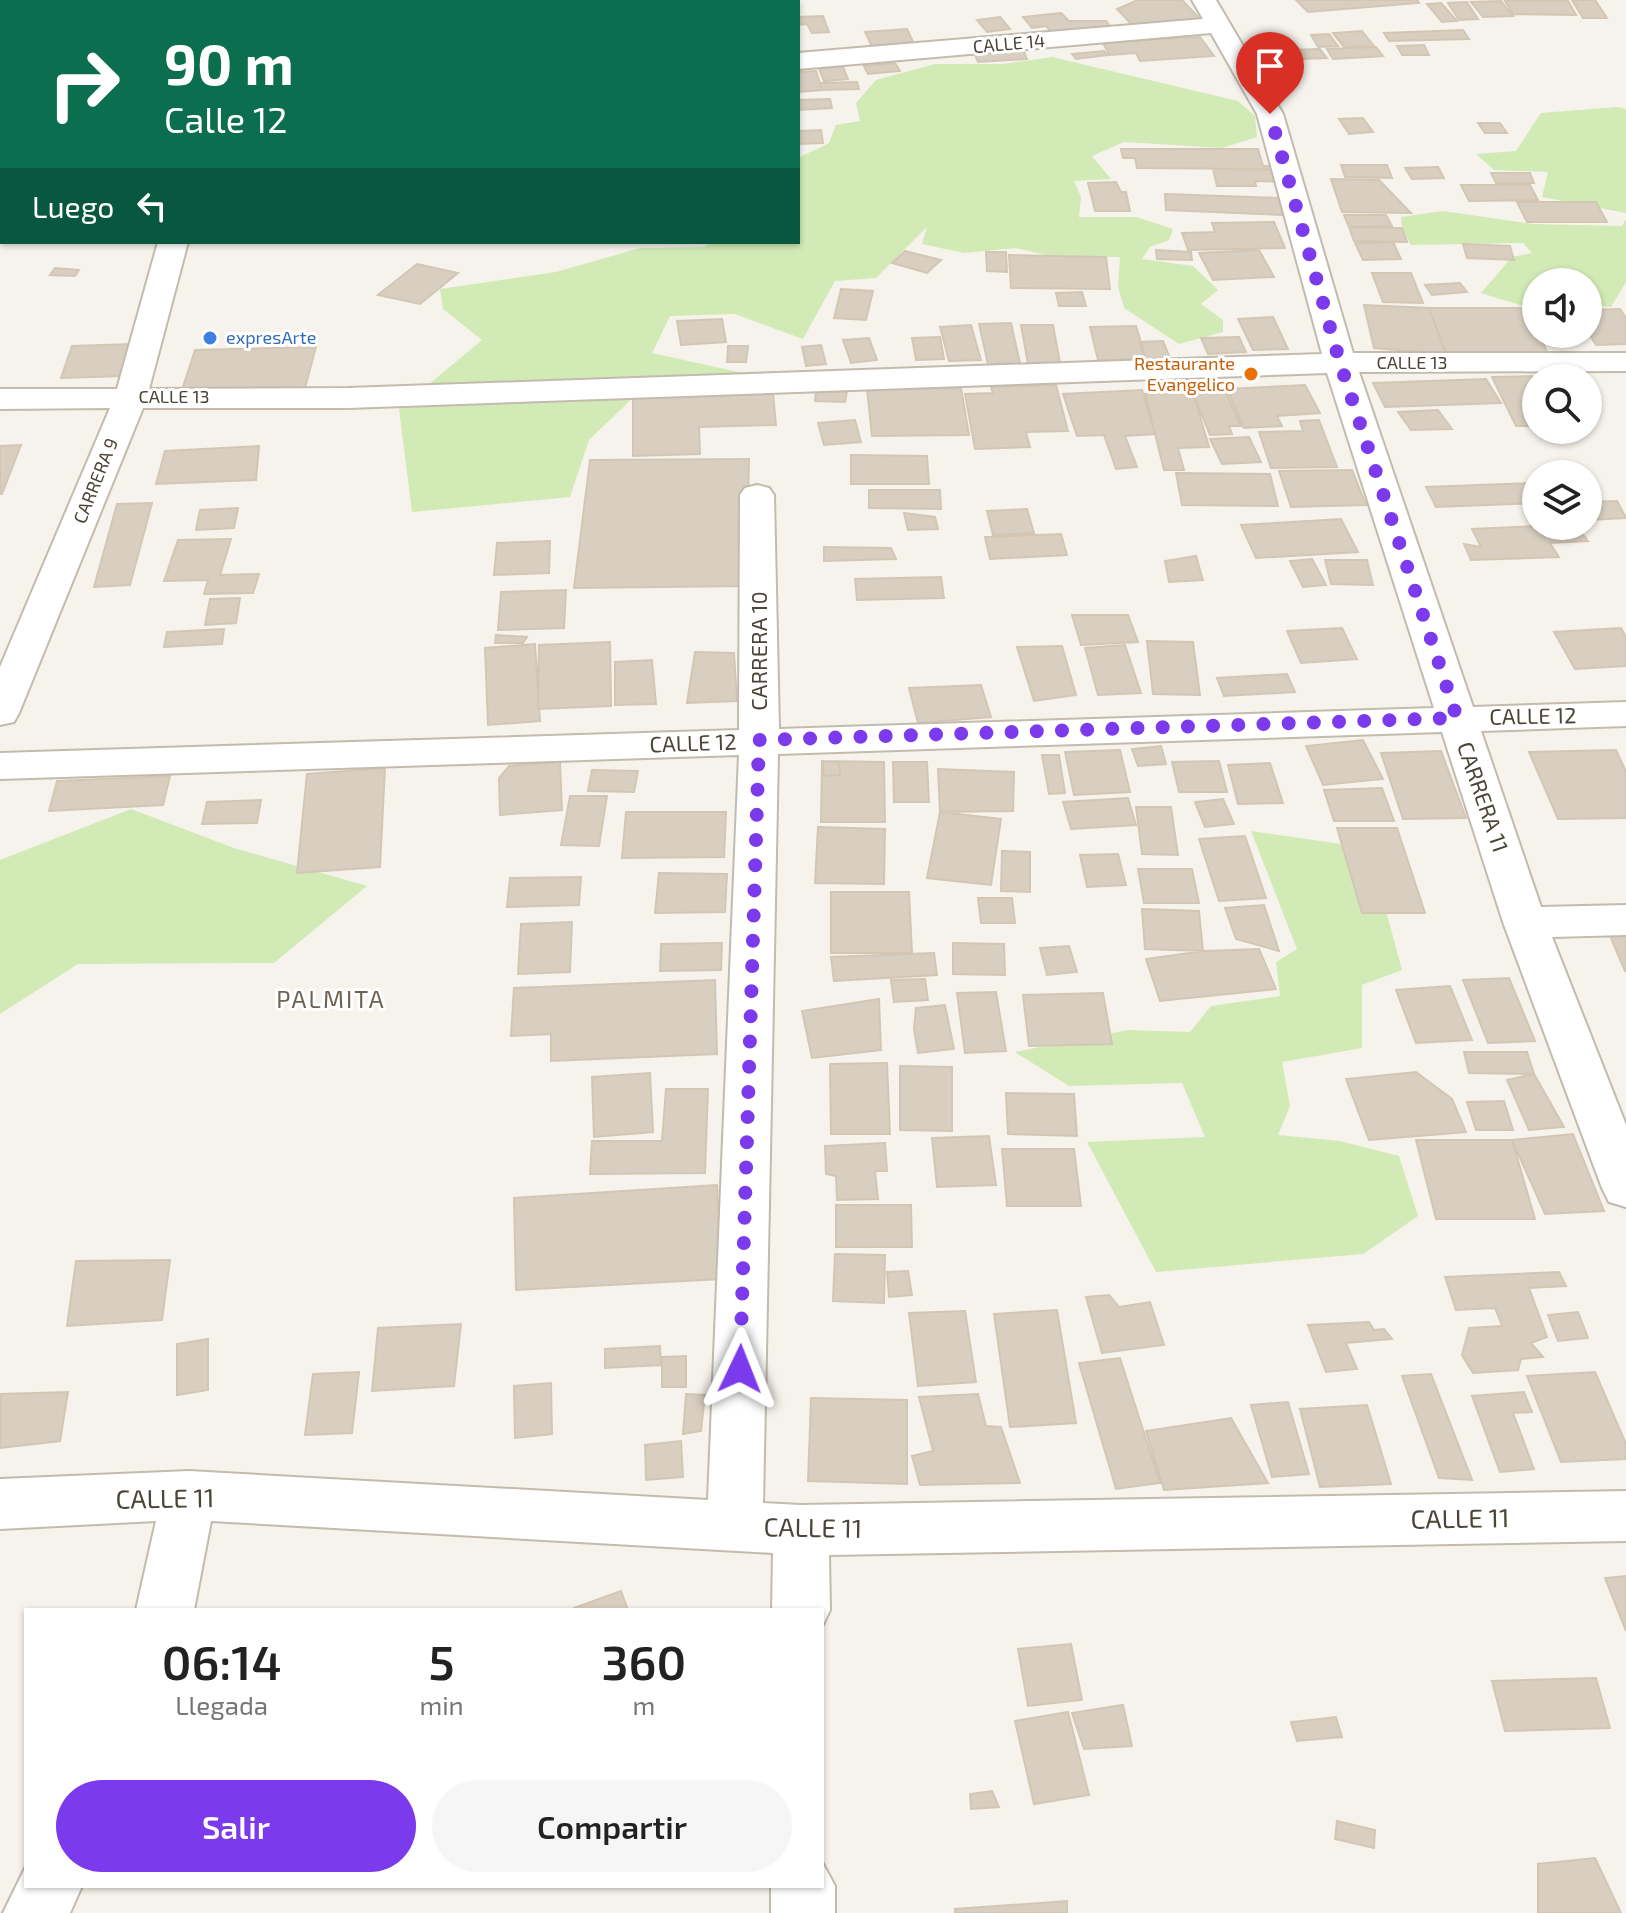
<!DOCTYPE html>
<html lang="es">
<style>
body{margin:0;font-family:"Exo 2",sans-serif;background:#f6f6f6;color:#222;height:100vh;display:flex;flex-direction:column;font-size:30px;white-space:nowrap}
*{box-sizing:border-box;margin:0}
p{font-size:26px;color:#767676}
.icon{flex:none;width:44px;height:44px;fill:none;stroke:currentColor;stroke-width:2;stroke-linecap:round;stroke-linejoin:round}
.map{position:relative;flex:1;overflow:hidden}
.side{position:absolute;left:24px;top:1608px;width:800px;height:280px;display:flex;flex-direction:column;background:#fff;border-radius:0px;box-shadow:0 2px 6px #0004}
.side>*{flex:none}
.banner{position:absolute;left:0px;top:0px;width:800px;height:244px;box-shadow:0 2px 6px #0004;background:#0b6e4f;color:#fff;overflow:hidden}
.tools{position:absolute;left:1522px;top:268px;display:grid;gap:16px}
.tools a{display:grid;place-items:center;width:80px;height:80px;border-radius:50%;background:#fff;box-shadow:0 2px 6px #0004;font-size:40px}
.pin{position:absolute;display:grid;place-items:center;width:68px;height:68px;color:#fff;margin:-82px -34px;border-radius:50% 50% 50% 0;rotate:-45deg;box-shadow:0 0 8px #0007}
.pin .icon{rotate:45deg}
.me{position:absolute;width:88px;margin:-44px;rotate:2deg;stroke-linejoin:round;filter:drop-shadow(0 0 6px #0008)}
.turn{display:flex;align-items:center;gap:28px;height:168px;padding:0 32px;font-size:36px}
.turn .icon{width:104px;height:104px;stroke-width:2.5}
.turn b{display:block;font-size:56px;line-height:68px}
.then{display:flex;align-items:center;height:76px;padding:0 32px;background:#0003;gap:16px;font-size:30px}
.eta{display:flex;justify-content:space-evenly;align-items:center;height:136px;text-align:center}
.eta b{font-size:48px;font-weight:600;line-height:56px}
.primary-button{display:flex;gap:16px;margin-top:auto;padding:16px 32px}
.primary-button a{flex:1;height:92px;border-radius:48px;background:#7c3aed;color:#fff;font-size:32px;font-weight:600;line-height:92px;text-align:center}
.primary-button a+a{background:#f6f6f6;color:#222}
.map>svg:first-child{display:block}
.green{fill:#d2eab5}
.building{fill:#d8cfc1;stroke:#d3c7b4;stroke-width:2}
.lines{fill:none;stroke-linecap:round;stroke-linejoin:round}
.minor-casing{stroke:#c2bbae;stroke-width:4}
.minor{fill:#fff;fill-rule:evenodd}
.route{stroke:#7c3aed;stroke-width:14;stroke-dasharray:0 25.2}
.shop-dot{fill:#3f7fe0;stroke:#fff;stroke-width:3}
.food-dot{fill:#e8710a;stroke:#fff;stroke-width:3}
.labels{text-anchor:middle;stroke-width:6;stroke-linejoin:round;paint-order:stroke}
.far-street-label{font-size:18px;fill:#4b4439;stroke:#fff}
.far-shop-label{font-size:18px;fill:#366cbe;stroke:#fff;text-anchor:start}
.far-food-label{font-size:18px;fill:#c56008;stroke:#fff;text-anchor:end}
.street-label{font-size:22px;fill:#4b4439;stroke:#fff}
.neighbourhood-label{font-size:24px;letter-spacing:2px;fill:#6e6250;stroke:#fff}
.near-street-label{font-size:26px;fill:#4b4439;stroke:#fff}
</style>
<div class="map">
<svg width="1626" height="1913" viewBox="0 0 1626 1913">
<rect width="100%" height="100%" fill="#f6f3ec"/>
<path class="green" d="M0,0h181l-179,2 -2,102z
M1052,57l186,44 17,15 2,21 -35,11 -98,-6 -32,14 19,23 -37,2 7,16 -2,20h57l37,12 -4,11 -19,7 -8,12 51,7 25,24 -17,14 22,16v12l-44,12 -55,-36 -6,-21 2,-30 -70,-1 -34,-8 -52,5 -42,-9 5,-17 -51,51 -41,3 -32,58 -68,-25 -65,2 -18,37 100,22 -108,12 -55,53 -19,57 -158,15 -13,-103 83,-69 -39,-31 -3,-20 116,-17 84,-24 64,-1 7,-5h87v-84l31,-15 7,-18 24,-4 -4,-18 20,-23 59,-16h68z
M1617,107l9,2v104l-84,-16 6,-25 -54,-2 -18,-16 40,-3 25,-38z
M1443,211l90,13 89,2 4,-7v63l-15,25 -23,-2v-23h-52v28l-55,-17 31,-36 20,-4 -9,-10 -112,2 -9,-17 -1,-11z
M131,809l103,39 133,38 -93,77 -196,1 -78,50v-154z
M1251,831l118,17 33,122 -40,15v63l-80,14 8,44 -12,29 62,6 59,15 19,60 -55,38 -207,18 -69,-130 118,-5 -23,-54 -113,3 -54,-34 113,-22 62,2 21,-26 69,-10 -4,-34 21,-13z"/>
<path class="building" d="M276,0h153l-153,2z
M1138,0h44l19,20 -67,7 -17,-18z
M1296,0h121l2,3 -111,9z
M1572,0h23l12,18h-24z
M1501,1l12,15 -30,1 -12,-15z
M1505,1h63l8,14 -63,-1z
M1467,2l11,17 -19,1 -11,-17z
M1441,3l16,18 -15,1 -15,-18z
M1061,13l8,8h37l4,5 -59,6 -5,-6 -14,2 -9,-11z
M823,16l6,16 -17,1 -5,-9 -9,1v-8z
M1000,17l10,12 -23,3 -10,-12z
M907,29l10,21 -42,3 -10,-21z
M1463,30l6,9 -80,2 -5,-8z
M1362,31l12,15 -30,1 -11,-14z
M1329,34l9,12 -20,1 -7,-12z
M1200,37l14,19 -74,5 -4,-8 -26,2 -8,-13z
M1424,45l5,10h-27l-5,-9z
M1376,47l7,9 -50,3 -6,-10z
M1320,49l7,9 -30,1 -7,-9z
M1023,50l4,9 -49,3 -4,-9z
M1104,51l4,4 -32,4 -4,-5z
M895,63l5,8 -32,3 -4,-8z
M843,67l5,12 -24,2 -5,-12z
M816,71l6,19 -24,2v-20z
M857,82l2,7 -37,1 -2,-7z
M830,99l2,9 -34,2v-10z
M1363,118l10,14 -24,2 -10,-15z
M1478,123h22l7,10h-22z
M821,130l2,13 -25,1v-13z
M1121,149h137l5,17h11l1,3 -138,-1 -2,-10h-12z
M1341,165h46l5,13 -47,-1z
M1438,167l6,11 -32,1 -7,-11z
M1213,169l67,1 3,12 -28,-1 1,5h-39z
M1491,173h39l4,10h-38z
M1331,179l48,1 32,33 -69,-1z
M1116,182l5,10h5l4,19h-35l-7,-28z
M1461,185h69l8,15 -69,1z
M1165,194l115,4 2,17 -116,-5z
M1517,202h79l11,20h-80z
M1344,215h42l6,11 -43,1z
M1274,222l11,26 -97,2 -6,-17 33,-1 -3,-9z
M1349,227l53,1 5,14 -53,-1z
M1393,242l8,17 -38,1 -8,-17z
M1463,244l47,2 4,14 -47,-2z
M1156,250l35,2 1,8 -35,-1z
M1259,250l15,27 -61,3 -14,-27z
M905,251l36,9 -14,13 -35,-10z
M986,252h20l1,20 -20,-1z
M1009,255l97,2 4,32 -99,-1z
M417,264l41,9 -38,31 -42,-9z
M55,268l24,2 -4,6 -25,-1z
M1372,273h39l12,30 -40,-1z
M1460,283l7,9 -35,3 -7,-10z
M841,289l32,2 -7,29 -32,-2z
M1082,292l4,14h-27l-3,-13z
M1364,305l65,3 17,46 -72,-6z
M1429,308h99l8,26h3l9,20h-102z
M1620,309l6,9v26l-30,1 -8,-13v-22z
M1273,317l15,32 -35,1 -15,-31z
M722,319l4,23 -45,3 -4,-24z
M1011,323l9,40 -32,1 -9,-40z
M971,325l10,35 -32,1 -9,-34z
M1021,325h32l7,38 -32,1z
M1136,326l10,33 -48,1 -8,-33z
M940,337l4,22 -28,1 -4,-22z
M1239,337l7,15 -38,2 -7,-16z
M869,338l8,22 -26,3 -8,-23z
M1163,341l7,17 -24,1 -7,-17z
M133,344l-9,32 -63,2 11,-32z
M821,345l5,19 -20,2 -4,-19z
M728,346h20l-2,16h-19z
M316,347l-11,41 -123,2 13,-40z
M1532,376l4,8v42h-20l-24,-49z
M1486,379l15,24 -116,4 -12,-24z
M1056,385l12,46 -42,1 4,15 -55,2 -10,-55 28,-1 -2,-6z
M1305,385l15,28 -43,3 5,10 -38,2 -17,-39z
M961,388l8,47 -97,1 -5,-47z
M1224,388l17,38h-12l3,8 -22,1 -19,-46z
M1142,390l13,44 -30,2 12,31 -21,2 -12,-34 -27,1 -14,-42z
M816,391l31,1 -2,10 -30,-1z
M773,393l3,32 -77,2 1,27 -67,2v-58z
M1193,393l16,54 -31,1 6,22h-20l-19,-76z
M1438,410l14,19 -41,1 -13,-18z
M855,420l6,22 -37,3 -6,-22z
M1319,420l18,47 -66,1 -12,-36 44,-1 -3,-10z
M1249,437l12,25 -39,2 -12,-25z
M21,445l-19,49h-2v-48z
M259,446l-3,34 -100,4 9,-33z
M851,455l76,1 2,28h-78z
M749,459l-3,127 -172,2 16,-128z
M1352,470l14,35 -75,2 -12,-36z
M1176,473l94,1 8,32 -96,-1z
M1530,483l6,11v9l-100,4 -10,-20z
M869,490h71l1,19 -72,-1z
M1617,501l9,17 -36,2 -2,-18z
M152,503l-22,82 -36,2 23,-83z
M238,508l-4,20 -38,2 4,-20z
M1027,509l7,24 -41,2 -6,-24z
M904,513l31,4 3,12 -30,1z
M1341,519l17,33 -102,6 -15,-33z
M1536,526h41l11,15 -38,2 9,14 -88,3 -7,-16 17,3 -9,-18z
M1061,534l6,21 -77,4 -5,-22z
M231,539l-11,36 39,-1 -6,19 -49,1 4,-14 -44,1 14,-41z
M550,541l-1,32 -55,2 3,-32z
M824,547l67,1 5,11 -72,2z
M1196,556l7,24 -34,2 -4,-21z
M1312,559l14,26 -23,2 -13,-26z
M1325,560h42l6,25 -42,-1z
M941,577l3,21 -87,2 -2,-21z
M566,590l-2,38 -66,2 3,-38z
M240,598l-4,25 -31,2 5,-26z
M1072,615h56l10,27 -57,3z
M1342,628l15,31 -56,4 -14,-32z
M1621,628l5,9v29l-51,3 -21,-37z
M224,629l-2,15 -58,3 3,-15z
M496,635l31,2 -4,6h-28z
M1147,641l46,1 7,53 -47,-1z
M610,642l1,64 -73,3 1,-64z
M535,644l5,77 -52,4 -3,-77z
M1125,645l16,48 -43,2 -13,-47z
M1062,646l14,49 -42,6 -17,-54z
M695,652l39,1 3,48 -50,2z
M652,660l4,44 -41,1v-43z
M1287,674l8,18 -71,4 -7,-18z
M981,685l10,32 -73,6 -9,-35z
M1363,740l20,39 -60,6 -17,-39z
M1161,746l5,18 -28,2 -6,-17z
M1120,750l10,42 -56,3 -9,-43z
M1616,750l10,22v46l-68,1 -29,-67z
M1441,751l25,67 -63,1 -22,-66z
M1042,755h17l6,38 -16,1z
M822,761l17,1 1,13 -16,1z
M822,761l62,1 1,60h-64z
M1219,761l8,31h-48l-7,-30z
M560,762l2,48 -62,5 -1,-37 10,-12z
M893,762h34l2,40h-35z
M1270,763l13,40 -45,1 -10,-39z
M385,768l-5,99 -83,6 10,-99z
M938,769l76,3 -1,39 -73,1z
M592,770l46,1 -4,21 -46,-1z
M170,776l-7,29 -114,6 8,-30z
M1382,788l12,33h-60l-10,-31z
M570,796h37l-8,50 -38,-1z
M1128,798l8,27 -65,4 -8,-27z
M1223,799l11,25 -29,3 -10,-25z
M261,800l-4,23 -55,1 5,-22z
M1136,807h35l7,48 -36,-1z
M626,812h100l-2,45 -102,1z
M940,812l61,7 -10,66 -64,-7z
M818,827l67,2 -1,55 -69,-1z
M1337,828h60l28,85h-63z
M1245,836l21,62 -47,3 -20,-62z
M1002,851l28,1v40l-29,-1z
M1118,854l8,31 -39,2 -7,-32z
M1138,869h54l7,34h-55z
M659,873l68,1 -2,38 -70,1z
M581,877l-2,28 -72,2 3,-29z
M831,892h78l3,61h-81z
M978,898h34l3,25h-34z
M1264,905l15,46 -43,-12 -11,-31z
M1142,909l57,2 4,40 -58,-2z
M572,922l-2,50 -52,2 3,-50z
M1607,929h19v42h-1z
M722,943l-1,27 -61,1 1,-27z
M953,943l51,1 1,31 -52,-1z
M1069,946l8,26 -30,3 -7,-27z
M1259,949l17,40 -116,12 -14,-42 57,-8z
M934,953l3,22 -103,6 -3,-24z
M1509,978l26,63 -47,2 -25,-63z
M925,979l3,21 -34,2 -3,-22z
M715,980l2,74 -166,7v-27l-40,2 3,-48z
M1450,986l22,54 -56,3 -20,-53z
M996,992l10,59 -41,2 -8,-60z
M1103,993l9,51 -83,2 -6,-51z
M879,999l2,51 -69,8 -10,-47z
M945,1005l9,44 -36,4 -4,-24 2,-21z
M1464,1052h63l7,22 -65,-1z
M887,1063l3,71h-59l-1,-70z
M900,1066l52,1v64l-52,-1z
M1416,1072l36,27 14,33 -97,8 -23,-61z
M650,1073l3,59 -59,5 -2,-60z
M1534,1074l30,53 -35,3 -22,-50z
M666,1089h42l-3,84 -115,1 2,-33h70z
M1006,1093l68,1 3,42 -69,-2z
M1504,1101l9,29h-37l-9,-28z
M1573,1134l31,77 -59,3 -33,-74z
M989,1136l7,49 -59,2 -5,-49z
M1416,1140h96l23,79h-99z
M885,1143l2,28h-12l3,28 -41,1 -1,-24 -10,-2 -1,-28z
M1002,1149h72l7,57h-74z
M717,1185l5,94 -206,11 -2,-92z
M836,1205h75l1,42h-76z
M835,1254l50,1 -1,48 -51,-2z
M170,1260l-8,60 -95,6 9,-65z
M908,1271l4,24 -23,2 -2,-25z
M1559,1272l7,14 -37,2 18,49 -16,6 12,14 -22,2 -3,11 -45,3 -11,-18 7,-27 33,-2 -7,-18 -39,2 -11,-33z
M1109,1295l10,12 31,-5 14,43 -62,8 -16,-56z
M1057,1310l19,113 -66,4 -16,-113z
M965,1311l11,71 -58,4 -9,-73z
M1578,1312l10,26 -30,3 -10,-26z
M1369,1322l5,8 10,-1 8,10 -46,4 11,26 -31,3 -18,-47z
M461,1324l-7,62 -82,5 6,-63z
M208,1339v51l-31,5v-51z
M660,1346l1,19 -56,3v-19z
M686,1356v31h-24v-30z
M1120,1358l40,125 -44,6 -37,-126z
M359,1372l-7,61 -47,2 8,-61z
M1595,1372l31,72v15l-65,3 -34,-86z
M1431,1374l41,106 -33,-2 -37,-102z
M551,1383l1,51 -37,4 -1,-52z
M68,1392l-8,49 -60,7 1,-54z
M1524,1392l8,20 -19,1 21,56 -34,3 -28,-76z
M686,1394l19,1 -4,36 -18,3z
M978,1394l8,32 15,1 19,56 -100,2 -8,-29 21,-5 -14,-54z
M811,1398l96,2v84l-99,-3z
M1288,1402l21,72 -37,3 -21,-72z
M1367,1405l24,79 -71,3 -20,-78z
M1231,1418l37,65 -104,7 -18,-59z
M681,1441l2,36 -37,3 -1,-35z
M1626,1576v55l-21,-53z
M621,1591l7,19h-54v-2z
M1071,1644l11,56 -54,6 -10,-57z
M1596,1678l14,50 -105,3 -13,-50z
M1123,1705l9,41 -48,3 -12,-36z
M1068,1712l21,83 -55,9 -19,-83z
M1336,1717l6,20 -45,4 -6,-19z
M992,1791l7,16 -28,2 -1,-15z
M1337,1821l38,9 -1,18 -39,-9z
M1595,1858l26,55h-83v-49z
M1067,1901v12h-112v-4z"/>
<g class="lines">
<defs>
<path id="minor" d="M228,0h24v2h-24z
M713,0h24v2h-24z
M1192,0h24l67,114 70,239h273v18l-267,1 114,335 153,-5v24l-145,5 60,176 85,-2v30l-74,2 74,188v82l-17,-5 -7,-14 -99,-266 -61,-190 -664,22 -15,749 38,2 825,-14v50l-797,14 1,55 -8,17v-17h-50l1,-57 -562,-32 -17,89h-58l20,-89 -156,8v-50l189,-8 519,29 31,-745 -739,24v-26l739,-23 1,-235 5,-7 12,-3 12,3 5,7 5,234 655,-21 -107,-335 -979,35h-205l-124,305 -5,9 -14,3v-58l110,-259 -110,1v-20h117l41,-147h30l-39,147 199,-1 974,-34 -65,-240 -46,-81 -413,36v-16l405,-34z
M0,129h2v16h-2z
M822,1862l13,24v27h-64v-27h51z
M26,1866v20h56l-12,27h-67z"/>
</defs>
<use href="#minor" class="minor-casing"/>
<use href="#minor" class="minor"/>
</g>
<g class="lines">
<path class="route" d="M740,1369l19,-629 698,-22 -117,-355 -70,-249"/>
</g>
<circle class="shop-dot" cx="210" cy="338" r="8"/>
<circle class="food-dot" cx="1251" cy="374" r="8"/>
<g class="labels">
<g class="far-street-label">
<text transform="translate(1009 44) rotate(-5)" y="6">CALLE 14</text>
<text x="1412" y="369">CALLE 13</text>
<text x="174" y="403">CALLE 13</text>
<text transform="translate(96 481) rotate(-68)" y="6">CARRERA 9</text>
</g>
<g class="far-shop-label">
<text x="226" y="344">expresArte</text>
</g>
<g class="far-food-label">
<text x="1235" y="370">Restaurante<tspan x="1235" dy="21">Evangelico</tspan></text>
</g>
<g class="street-label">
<text transform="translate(759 651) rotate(-90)" y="8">CARRERA 10</text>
<text transform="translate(1533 716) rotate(-1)" y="8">CALLE 12</text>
<text transform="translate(693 743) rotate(-2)" y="8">CALLE 12</text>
<text transform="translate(1483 797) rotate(71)" y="8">CARRERA 11</text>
</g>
<g class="neighbourhood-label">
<text x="331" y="1008">PALMITA</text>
</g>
<g class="near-street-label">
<text transform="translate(165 1499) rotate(-1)" y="9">CALLE 11</text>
<text transform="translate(1460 1519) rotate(-1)" y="9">CALLE 11</text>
<text transform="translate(813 1528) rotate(1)" y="9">CALLE 11</text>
</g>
</g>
</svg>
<div class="tools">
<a><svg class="icon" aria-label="sound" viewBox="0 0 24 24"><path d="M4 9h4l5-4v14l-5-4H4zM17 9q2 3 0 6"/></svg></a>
<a><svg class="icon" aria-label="search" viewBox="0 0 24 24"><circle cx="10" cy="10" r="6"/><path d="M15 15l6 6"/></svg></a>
<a><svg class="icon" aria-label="layers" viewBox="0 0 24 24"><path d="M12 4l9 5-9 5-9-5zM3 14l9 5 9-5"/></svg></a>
</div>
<div class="pin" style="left:1270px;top:114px;background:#d93025"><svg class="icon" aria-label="arrive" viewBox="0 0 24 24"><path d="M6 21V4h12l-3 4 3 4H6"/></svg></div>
<svg class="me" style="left:740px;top:1369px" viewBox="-20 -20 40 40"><path d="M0-17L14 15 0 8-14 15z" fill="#7c3aed" stroke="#fff" stroke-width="4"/></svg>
<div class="banner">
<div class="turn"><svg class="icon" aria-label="right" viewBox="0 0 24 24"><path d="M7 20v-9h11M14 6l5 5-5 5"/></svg><div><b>90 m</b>Calle 12</div></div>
<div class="then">Luego<svg class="icon" aria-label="left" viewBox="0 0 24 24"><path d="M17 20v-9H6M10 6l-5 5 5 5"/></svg></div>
</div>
<section class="side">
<div class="eta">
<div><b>06:14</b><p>Llegada</p></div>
<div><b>5</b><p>min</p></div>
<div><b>360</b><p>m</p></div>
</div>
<div class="primary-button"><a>Salir</a><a>Compartir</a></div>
</section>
</div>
